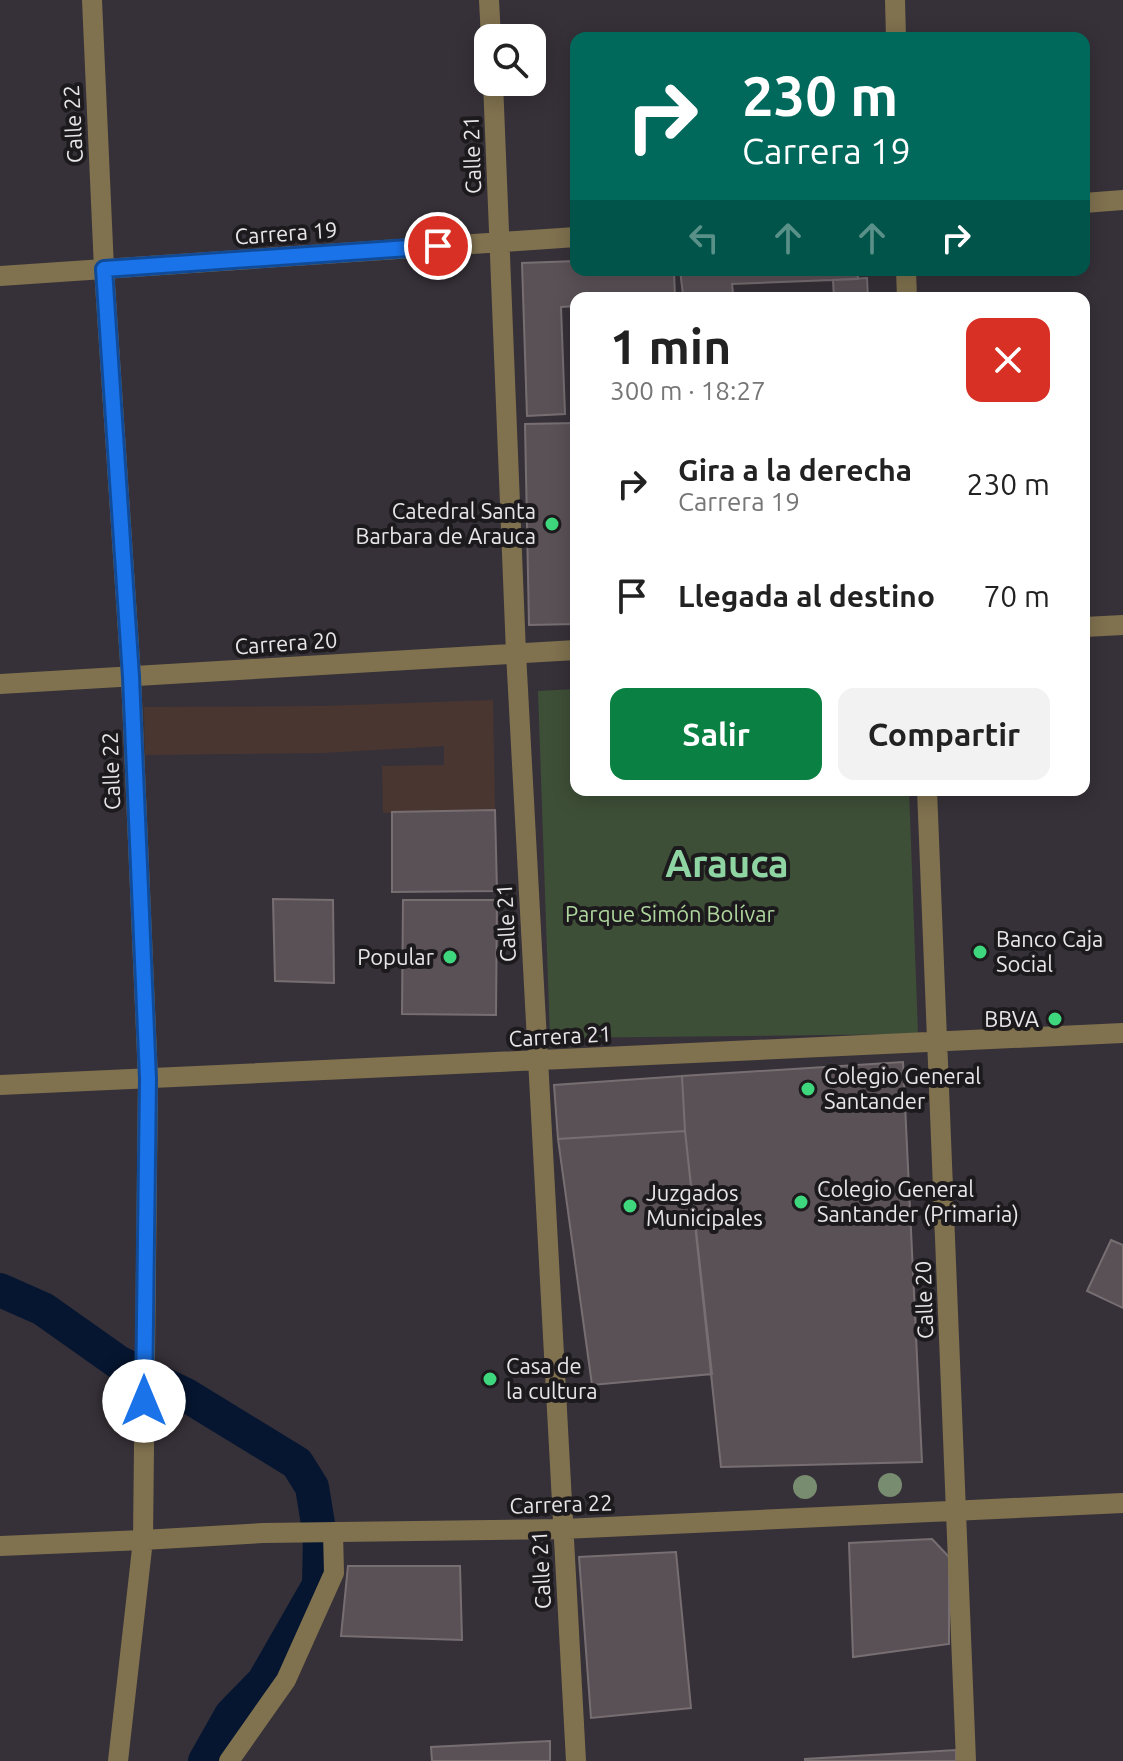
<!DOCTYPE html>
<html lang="es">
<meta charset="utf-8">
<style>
body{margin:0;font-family:Ubuntu,sans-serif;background:#f2f2f2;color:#222;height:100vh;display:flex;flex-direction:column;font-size:30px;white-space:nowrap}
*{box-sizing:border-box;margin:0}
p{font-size:26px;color:#767676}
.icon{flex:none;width:44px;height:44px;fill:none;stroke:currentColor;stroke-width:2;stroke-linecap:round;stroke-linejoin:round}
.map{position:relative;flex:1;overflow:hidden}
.sheet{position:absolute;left:570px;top:292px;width:520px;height:504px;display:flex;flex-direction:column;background:#fff;border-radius:16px;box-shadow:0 4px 20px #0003}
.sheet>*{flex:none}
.hud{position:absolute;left:570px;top:32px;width:520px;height:244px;border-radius:16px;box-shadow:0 4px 20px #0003;background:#00695c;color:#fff;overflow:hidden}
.buttons{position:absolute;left:474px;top:24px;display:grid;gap:16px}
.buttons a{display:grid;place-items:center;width:72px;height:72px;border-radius:16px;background:#fff;box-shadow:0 4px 20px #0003;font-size:40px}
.pin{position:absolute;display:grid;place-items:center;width:68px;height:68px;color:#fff;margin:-34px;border:4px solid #fff;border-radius:50%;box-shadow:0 2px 8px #0007}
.me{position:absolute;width:88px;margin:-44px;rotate:0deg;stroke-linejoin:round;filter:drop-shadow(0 0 6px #0008)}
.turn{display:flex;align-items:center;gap:28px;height:168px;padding:0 40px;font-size:36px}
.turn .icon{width:104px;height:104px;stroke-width:2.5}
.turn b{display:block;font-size:56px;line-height:68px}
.lanes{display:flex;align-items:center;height:76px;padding:0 40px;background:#0003;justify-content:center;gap:40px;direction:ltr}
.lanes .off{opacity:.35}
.round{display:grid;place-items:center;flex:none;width:84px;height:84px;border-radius:16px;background:#f2f2f2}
.overview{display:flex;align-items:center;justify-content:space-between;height:136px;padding:0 40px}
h1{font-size:48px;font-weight:600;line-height:60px}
.cta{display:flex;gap:16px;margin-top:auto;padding:16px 40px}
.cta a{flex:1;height:92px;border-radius:16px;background:#0b8043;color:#fff;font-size:32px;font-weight:600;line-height:92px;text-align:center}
.cta a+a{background:#f2f2f2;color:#222}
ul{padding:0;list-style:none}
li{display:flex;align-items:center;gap:24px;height:112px;padding:0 40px}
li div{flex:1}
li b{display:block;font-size:30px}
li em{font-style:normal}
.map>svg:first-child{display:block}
.commercial{fill:#4a3631}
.green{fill:#3e4f37}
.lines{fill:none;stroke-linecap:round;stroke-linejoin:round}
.canal{stroke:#061631;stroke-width:34}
.building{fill:#5a5156;stroke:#776e72;stroke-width:2}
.minor{stroke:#80724f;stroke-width:20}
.tree{fill:#788c70}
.route-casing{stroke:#114b97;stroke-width:20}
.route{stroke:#1a73e8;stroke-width:14}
.poi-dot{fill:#3ed77d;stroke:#1d1a1d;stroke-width:3}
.labels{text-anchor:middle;stroke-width:8;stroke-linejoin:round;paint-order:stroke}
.street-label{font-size:22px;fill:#e9e6ea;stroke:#1d1a1d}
.poi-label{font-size:22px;fill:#e9e6ea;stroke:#1d1a1d;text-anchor:start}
.park-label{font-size:22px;fill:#aed69d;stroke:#1d1a1d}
.town-label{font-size:38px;font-weight:bold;fill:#8fd5a3;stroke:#1d1a1d}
</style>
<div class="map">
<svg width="1123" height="1761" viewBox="0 0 1123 1761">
<rect width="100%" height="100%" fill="#363138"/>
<path class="commercial" d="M493,700l2,110 -112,3 -1,-47 62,-1v-19l-120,7 -179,2 -1,-48 180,-1z"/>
<path class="green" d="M576,689v101h333l9,244 -368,4 -12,-347z"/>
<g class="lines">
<path class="canal" d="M0,1290l43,19 75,53 68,33 111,68 15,24 8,49 -1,49 -55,96 -33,34 -26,46"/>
</g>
<path class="building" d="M576,261v9h98l1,28h-99v8l-15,1 4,107 -38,2 -5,-153z
M680,270h177l1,9 -126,5 1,9 -50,2z
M867,278l1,20h-34l-1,-18z
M765,293v5h-82v-3z
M576,423v201l-47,1 -4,-201z
M495,810l2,81 -105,1v-80z
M273,899l60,1 1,83 -59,-2z
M403,900h94l-1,115 -94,-1z
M903,1062l19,400 -201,5 -36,-336 -3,-55z
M682,1076l3,55 -127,8 -4,-54z
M685,1131l27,243 -120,11 -34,-246z
M1111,1240l12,5v63l-36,-17z
M932,1539l17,18v87l-96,13 -4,-114z
M676,1552l15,156 -100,10 -12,-161z
M348,1566h112l2,74 -121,-4z
M550,1741v20h-118l-1,-14z
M956,1750v11h-151v-2z"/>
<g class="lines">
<path class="minor" d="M92,0l12,269 27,408 17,402 -5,461 -25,221
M489,0l2,38
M895,0l1,38
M493,82l23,571 60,1108
M1084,203l39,-3
M906,270l1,28
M0,276l576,-39
M1084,627l39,-2
M0,684l576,-34
M927,790l39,971
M0,1085l1123,-52
M0,1546l143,-6 120,-7 300,-4 560,-26
M229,1761l57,-81 48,-107 -1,-41"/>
</g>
<g class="tree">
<circle cx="890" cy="1485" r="12"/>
<circle cx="805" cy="1487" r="12"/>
</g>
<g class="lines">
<defs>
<path id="route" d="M144,1401l4,-322 -17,-402 -27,-408 334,-23"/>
</defs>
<use href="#route" class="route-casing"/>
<use href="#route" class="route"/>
</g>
<g class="poi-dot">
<circle cx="552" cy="524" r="8"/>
<circle cx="980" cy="952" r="8"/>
<circle cx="450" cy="957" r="8"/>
<circle cx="1055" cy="1019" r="8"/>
<circle cx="808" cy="1089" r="8"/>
<circle cx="801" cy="1202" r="8"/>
<circle cx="630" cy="1206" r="8"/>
<circle cx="490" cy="1379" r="8"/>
</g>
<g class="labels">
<g class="street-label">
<text transform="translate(73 124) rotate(-93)" y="8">Calle 22</text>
<text transform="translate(472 155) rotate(-92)" y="8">Calle 21</text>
<text transform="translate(286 233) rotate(-4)" y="8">Carrera 19</text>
<text transform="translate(286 643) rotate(-4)" y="8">Carrera 20</text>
<text transform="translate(111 771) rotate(-92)" y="8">Calle 22</text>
<text transform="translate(506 923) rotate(-93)" y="8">Calle 21</text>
<text transform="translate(560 1036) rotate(-3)" y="8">Carrera 21</text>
<text transform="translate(924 1300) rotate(-92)" y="8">Calle 20</text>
<text transform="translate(561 1504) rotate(-2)" y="8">Carrera 22</text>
<text transform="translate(541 1570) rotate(-93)" y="8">Calle 21</text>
</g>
<g class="poi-label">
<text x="536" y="519" text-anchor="end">Catedral Santa<tspan x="536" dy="25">Barbara de Arauca</tspan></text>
<text x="996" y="947">Banco Caja<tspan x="996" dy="25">Social</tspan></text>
<text x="434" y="965" text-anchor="end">Popular</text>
<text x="1039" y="1027" text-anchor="end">BBVA</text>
<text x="824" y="1084">Colegio General<tspan x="824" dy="25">Santander</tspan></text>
<text x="817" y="1197">Colegio General<tspan x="817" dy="25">Santander (Primaria)</tspan></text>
<text x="646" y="1201">Juzgados<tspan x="646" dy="25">Municipales</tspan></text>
<text x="506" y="1374">Casa de<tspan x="506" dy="25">la cultura</tspan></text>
</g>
<g class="park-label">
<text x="670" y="922">Parque Simón Bolívar</text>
</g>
<g class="town-label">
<text x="727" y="877">Arauca</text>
</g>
</g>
</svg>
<div class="buttons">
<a><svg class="icon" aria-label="search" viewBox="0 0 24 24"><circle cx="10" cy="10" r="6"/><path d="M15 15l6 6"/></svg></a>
</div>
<div class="pin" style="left:438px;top:246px;background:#d93025"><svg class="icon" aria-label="arrive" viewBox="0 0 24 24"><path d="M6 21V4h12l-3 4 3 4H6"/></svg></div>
<svg class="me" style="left:144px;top:1401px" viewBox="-20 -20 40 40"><circle r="19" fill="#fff"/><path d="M0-13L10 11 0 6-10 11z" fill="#1a73e8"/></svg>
<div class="hud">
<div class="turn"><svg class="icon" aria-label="right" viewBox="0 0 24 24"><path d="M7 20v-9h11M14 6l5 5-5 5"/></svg><div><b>230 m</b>Carrera 19</div></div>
<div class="lanes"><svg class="icon off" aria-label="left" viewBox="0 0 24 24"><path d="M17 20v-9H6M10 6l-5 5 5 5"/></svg><svg class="icon off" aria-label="ahead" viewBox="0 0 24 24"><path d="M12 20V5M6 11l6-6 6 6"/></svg><svg class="icon off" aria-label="ahead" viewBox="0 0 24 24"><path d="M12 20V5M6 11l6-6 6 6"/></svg><svg class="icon" aria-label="right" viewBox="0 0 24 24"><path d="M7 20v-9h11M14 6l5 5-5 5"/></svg></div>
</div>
<section class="sheet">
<div class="overview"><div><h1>1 min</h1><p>300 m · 18:27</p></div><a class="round" style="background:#d93025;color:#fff"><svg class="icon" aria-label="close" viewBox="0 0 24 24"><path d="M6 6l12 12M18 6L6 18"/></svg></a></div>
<ul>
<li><svg class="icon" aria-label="right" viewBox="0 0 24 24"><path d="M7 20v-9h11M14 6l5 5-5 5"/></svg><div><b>Gira a la derecha</b><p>Carrera 19</p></div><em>230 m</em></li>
<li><svg class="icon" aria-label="arrive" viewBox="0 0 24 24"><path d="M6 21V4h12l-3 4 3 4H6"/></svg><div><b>Llegada al destino</b></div><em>70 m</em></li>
</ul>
<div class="cta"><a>Salir</a><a>Compartir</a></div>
</section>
</div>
